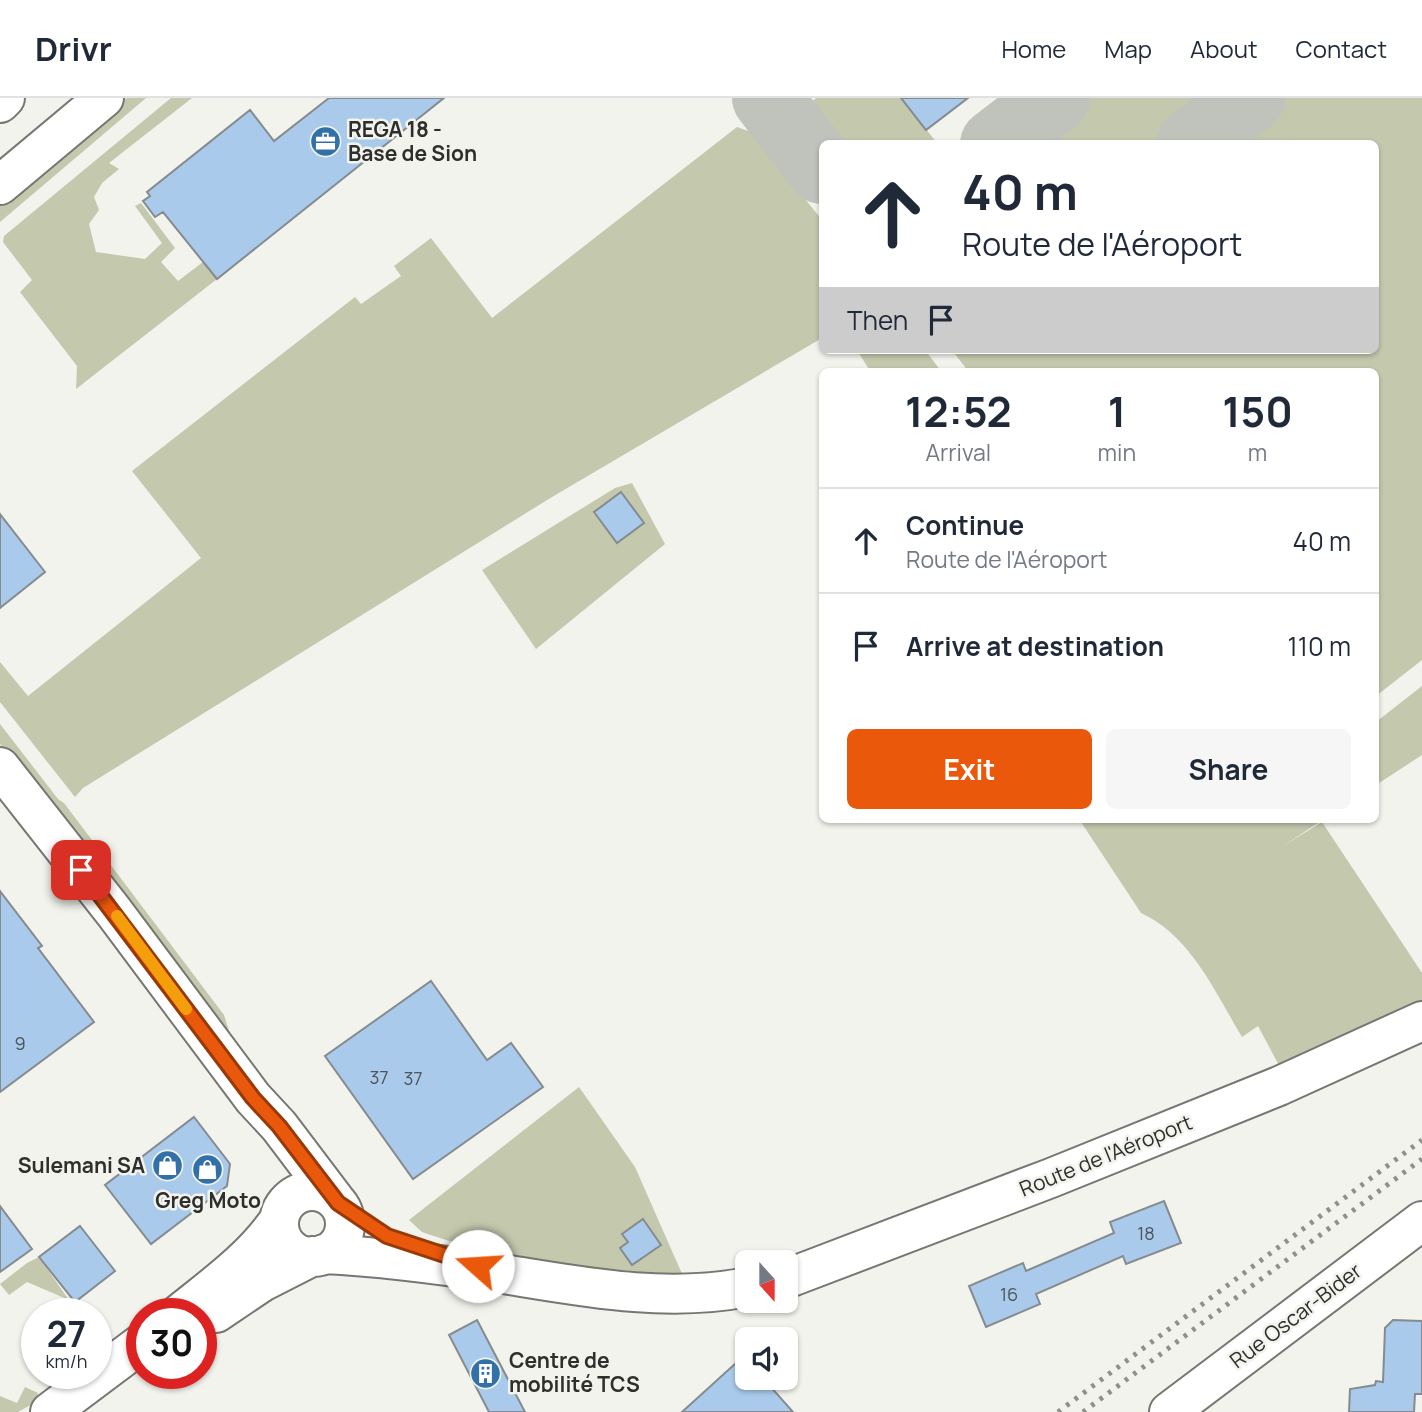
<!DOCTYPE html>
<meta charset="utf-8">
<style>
body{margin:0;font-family:Manrope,sans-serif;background:#f6f6f7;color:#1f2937;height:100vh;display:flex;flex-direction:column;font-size:26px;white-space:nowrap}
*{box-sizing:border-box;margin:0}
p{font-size:23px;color:#747a83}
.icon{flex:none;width:38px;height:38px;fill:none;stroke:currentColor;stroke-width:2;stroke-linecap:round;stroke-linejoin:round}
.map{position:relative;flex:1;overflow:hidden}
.panel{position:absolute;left:819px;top:270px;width:560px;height:455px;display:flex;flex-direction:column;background:#fff;border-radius:10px;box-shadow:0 2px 5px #0004}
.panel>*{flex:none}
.hud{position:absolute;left:819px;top:42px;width:560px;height:214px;border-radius:10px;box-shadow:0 2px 5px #0004;background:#fff;color:#1f2937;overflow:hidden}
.needle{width:46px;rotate:159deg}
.tools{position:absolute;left:735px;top:1152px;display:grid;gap:14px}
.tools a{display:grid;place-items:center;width:63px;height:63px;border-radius:10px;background:#fff;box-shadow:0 2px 5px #0004;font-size:35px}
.speed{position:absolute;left:21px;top:1200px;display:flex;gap:14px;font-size:35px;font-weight:700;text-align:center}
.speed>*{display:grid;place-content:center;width:91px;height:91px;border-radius:50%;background:#fff;box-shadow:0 2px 5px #0004;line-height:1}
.speed small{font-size:18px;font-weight:400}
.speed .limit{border:10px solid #d22;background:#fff;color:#111}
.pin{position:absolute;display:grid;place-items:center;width:60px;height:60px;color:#fff;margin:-30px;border-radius:14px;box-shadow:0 4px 10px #0006}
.me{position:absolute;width:77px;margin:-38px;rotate:289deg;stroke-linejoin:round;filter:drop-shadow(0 0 5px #0008)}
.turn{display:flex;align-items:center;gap:24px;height:147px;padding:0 28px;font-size:32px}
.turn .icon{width:91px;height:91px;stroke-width:2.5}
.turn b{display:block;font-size:49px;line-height:60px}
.then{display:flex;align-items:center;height:66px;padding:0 28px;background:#0003;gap:14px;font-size:26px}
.eta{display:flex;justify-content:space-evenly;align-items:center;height:119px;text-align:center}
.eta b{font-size:42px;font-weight:700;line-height:49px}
.action{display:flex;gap:14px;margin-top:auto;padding:14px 28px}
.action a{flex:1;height:80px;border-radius:10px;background:#ea580c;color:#fff;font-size:28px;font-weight:700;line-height:80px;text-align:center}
.action a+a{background:#f6f6f7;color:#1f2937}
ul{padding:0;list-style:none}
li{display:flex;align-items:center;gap:21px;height:105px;padding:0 28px;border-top:2px solid #e0e1e3}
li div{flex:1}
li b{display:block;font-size:26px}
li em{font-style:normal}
header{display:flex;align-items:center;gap:42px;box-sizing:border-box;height:98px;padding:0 35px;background:#fff;border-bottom:2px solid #e0e1e3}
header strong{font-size:33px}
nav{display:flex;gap:38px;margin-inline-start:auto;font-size:24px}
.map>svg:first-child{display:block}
.green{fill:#c4c8ad}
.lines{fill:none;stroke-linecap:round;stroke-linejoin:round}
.taxiway{stroke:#c0c2bc;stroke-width:70}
.building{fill:#a9caea;stroke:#868b8f;stroke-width:2}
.minor-casing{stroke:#767771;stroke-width:42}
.highway-casing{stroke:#767771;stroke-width:42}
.minor{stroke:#fff;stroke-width:38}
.highway{stroke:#fff;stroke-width:38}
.rail{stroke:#8f908b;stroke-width:5;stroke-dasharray:3.5 7;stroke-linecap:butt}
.route-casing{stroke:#983908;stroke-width:18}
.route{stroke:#ea580c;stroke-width:12}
.slow{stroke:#f59e0b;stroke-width:12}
.labels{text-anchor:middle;stroke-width:5;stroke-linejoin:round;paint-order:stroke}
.number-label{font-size:18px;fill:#4d555c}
.poi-label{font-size:21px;font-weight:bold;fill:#2e2e2c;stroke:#f1f3ec;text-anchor:start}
.street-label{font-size:21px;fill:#2e2e2c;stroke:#f1f3ec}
</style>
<header>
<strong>Drivr</strong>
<nav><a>Home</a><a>Map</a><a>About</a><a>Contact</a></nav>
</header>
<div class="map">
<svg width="1422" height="1314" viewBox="0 0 1422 1314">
<rect width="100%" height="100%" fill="#f1f3ec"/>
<path class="green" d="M127,0h19l-146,124v-16c39,-39 83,-75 127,-108z
M171,0h21l-83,65 10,6 -17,14 -8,14 5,13 -10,14 7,28 49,7 17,-16 -27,-37 6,-3 34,45 -14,14 17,19 25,-19 14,17 -141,110 1,-23 -57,-74 12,-12 -29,-38 1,-6z
M816,0h85l36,45h-97l-31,-39z
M1084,0h135l-59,45h-136z
M1281,0h141v562l-46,36v-325h-408l-16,-21h424v-206l-154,-1z
M737,29l14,5 71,88v118l-270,159 -469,291 -8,9 -75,-95v-40l28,34 173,-138 -69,-87 223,-174 6,7 40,-28 -7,-10 37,-28 61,80z
M857,252h68l16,21h-71z
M632,385l33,61 -129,105 -54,-79 133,-82z
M1422,588v69l-46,30v-63z
M0,626l58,75 6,4 160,212 9,28 -5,-1 -228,-298z
M1079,721h245l-41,27 39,-24 100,151v31l-139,69 -25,-47 -16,11c-27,-45 -51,-101 -101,-124z
M579,989l56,80 48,109 -49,-1 -161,-26 -51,-17 -13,-12z
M39,1159l30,43 -42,-18 -18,13 -9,-11 27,-21z
M25,1289l13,6 -2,9 -18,10h-18v-16l17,7z"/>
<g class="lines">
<path class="taxiway" d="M767,0l55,71
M995,46l60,-46
M1191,46l59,-46"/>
</g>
<path class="building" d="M329,0h115l-227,181 -54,-67 -8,5 -12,-16 7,-5 -3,-4 103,-82 24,31z
M901,0h67l-42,32z
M621,394l23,31 -27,20 -23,-31z
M0,416l45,58 -45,36z
M0,793l42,55 -4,2 56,74 -94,70z
M431,883l56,79 24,-17 32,44 -130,92 -88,-123z
M194,1019l36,47 -3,22 -76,58 -46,-59z
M1164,1103l17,42 -55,21 -3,-8 -87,38 4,10 -54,23 -17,-41 54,-23 3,8 88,-38 -4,-11z
M0,1108l32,43 -32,23z
M643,1121l18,26 -29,20 -12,-17 8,-6 -6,-8z
M80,1128l35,45 -40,31 -36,-45z
M477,1222l48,92h-36l-40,-77z
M1393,1222l29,1v73h-7l-1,18h-65l1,-23 25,-4 1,-4 7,1 2,-54z
M747,1255v24h15l31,35h-111z"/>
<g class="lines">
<defs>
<path id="minor" d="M0,87l104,-87
M0,669l114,145 139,186 26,28 56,74
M279 1126a33 33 0 1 1 66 0a33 33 0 1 1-66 0Z
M324,1156c61,3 120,11 180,20 80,13 163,29 243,13
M786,1181l265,-101 228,-92 143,-65
M216,1215l46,-31 51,-26
M179,1216c36,-29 73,-55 100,-94
M50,1314l92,-69
M1169,1314l253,-191"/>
<path id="highway" d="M0,5l5,-5"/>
</defs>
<use href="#minor" class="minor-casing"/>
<use href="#highway" class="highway-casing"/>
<use href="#minor" class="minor"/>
<use href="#highway" class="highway"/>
<path class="rail" d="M1058,1314l364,-272
M1083,1314l339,-253"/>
</g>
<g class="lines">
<defs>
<path id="route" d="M81,772l172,228 26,28 59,77 49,33 91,30"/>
</defs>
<use href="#route" class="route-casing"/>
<use href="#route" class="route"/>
<path class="slow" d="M117,818l69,93"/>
</g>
<defs>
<symbol id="office-disc" viewBox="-11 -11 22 22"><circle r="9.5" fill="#3171a8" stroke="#f1f3ec"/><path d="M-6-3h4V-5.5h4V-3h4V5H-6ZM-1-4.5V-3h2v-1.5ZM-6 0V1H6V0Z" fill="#fff"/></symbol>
<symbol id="shop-disc" viewBox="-11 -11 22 22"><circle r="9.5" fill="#3171a8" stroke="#f1f3ec"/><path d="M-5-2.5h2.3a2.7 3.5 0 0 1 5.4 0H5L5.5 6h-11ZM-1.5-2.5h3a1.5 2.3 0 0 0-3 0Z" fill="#fff"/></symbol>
<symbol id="building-disc" viewBox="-11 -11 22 22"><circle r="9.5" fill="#3171a8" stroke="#f1f3ec"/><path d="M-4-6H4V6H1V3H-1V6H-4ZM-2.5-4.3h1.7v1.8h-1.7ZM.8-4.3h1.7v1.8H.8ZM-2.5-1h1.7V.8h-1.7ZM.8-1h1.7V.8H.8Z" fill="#fff"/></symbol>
</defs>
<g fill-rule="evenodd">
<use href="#office-disc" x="308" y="26" width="35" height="35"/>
<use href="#shop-disc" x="150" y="1050" width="35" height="35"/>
<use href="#shop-disc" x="190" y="1054" width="35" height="35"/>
<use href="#building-disc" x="468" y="1258" width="35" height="35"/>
</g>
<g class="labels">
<g class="number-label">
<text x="20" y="952">9</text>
<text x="379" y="986">37</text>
<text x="413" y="987">37</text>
<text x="1146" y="1142">18</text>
<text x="1009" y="1203">16</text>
</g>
<g class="poi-label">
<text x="348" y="39">REGA 18 -<tspan x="348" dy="24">Base de Sion</tspan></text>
<text x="145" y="1075" text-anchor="end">Sulemani SA</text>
<text x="208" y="1110" text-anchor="middle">Greg Moto</text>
<text x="509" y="1270">Centre de<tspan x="509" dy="24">mobilité TCS</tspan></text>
</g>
<g class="street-label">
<text transform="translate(1106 1058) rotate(-22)" y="7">Route de l'Aéroport</text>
<text transform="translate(1296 1218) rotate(-37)" y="7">Rue Oscar-Bider</text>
</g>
</g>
</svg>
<div class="tools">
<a><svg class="needle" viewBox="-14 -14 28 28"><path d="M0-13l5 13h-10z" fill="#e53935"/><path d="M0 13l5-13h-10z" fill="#747a83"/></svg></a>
<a><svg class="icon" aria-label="sound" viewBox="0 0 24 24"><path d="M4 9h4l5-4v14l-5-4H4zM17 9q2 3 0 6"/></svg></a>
</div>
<div class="speed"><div>27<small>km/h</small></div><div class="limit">30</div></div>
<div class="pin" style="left:81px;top:772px;background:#d93025"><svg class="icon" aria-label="arrive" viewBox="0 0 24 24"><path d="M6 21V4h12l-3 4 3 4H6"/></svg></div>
<svg class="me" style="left:478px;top:1168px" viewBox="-20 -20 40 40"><circle r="19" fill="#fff"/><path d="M0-13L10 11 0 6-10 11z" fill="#ea580c"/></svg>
<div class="hud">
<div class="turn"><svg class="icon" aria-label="ahead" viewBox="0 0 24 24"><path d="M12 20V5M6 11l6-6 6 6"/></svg><div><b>40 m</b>Route de l'Aéroport</div></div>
<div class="then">Then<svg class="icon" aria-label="arrive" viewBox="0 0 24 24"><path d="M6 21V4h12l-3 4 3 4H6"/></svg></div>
</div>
<section class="panel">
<div class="eta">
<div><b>12:52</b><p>Arrival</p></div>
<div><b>1</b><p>min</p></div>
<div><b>150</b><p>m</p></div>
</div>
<ul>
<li><svg class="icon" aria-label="ahead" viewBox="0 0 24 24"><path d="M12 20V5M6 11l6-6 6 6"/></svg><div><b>Continue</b><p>Route de l'Aéroport</p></div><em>40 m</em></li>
<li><svg class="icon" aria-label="arrive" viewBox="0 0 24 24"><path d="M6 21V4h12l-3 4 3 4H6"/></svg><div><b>Arrive at destination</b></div><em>110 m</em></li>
</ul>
<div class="action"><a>Exit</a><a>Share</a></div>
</section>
</div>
